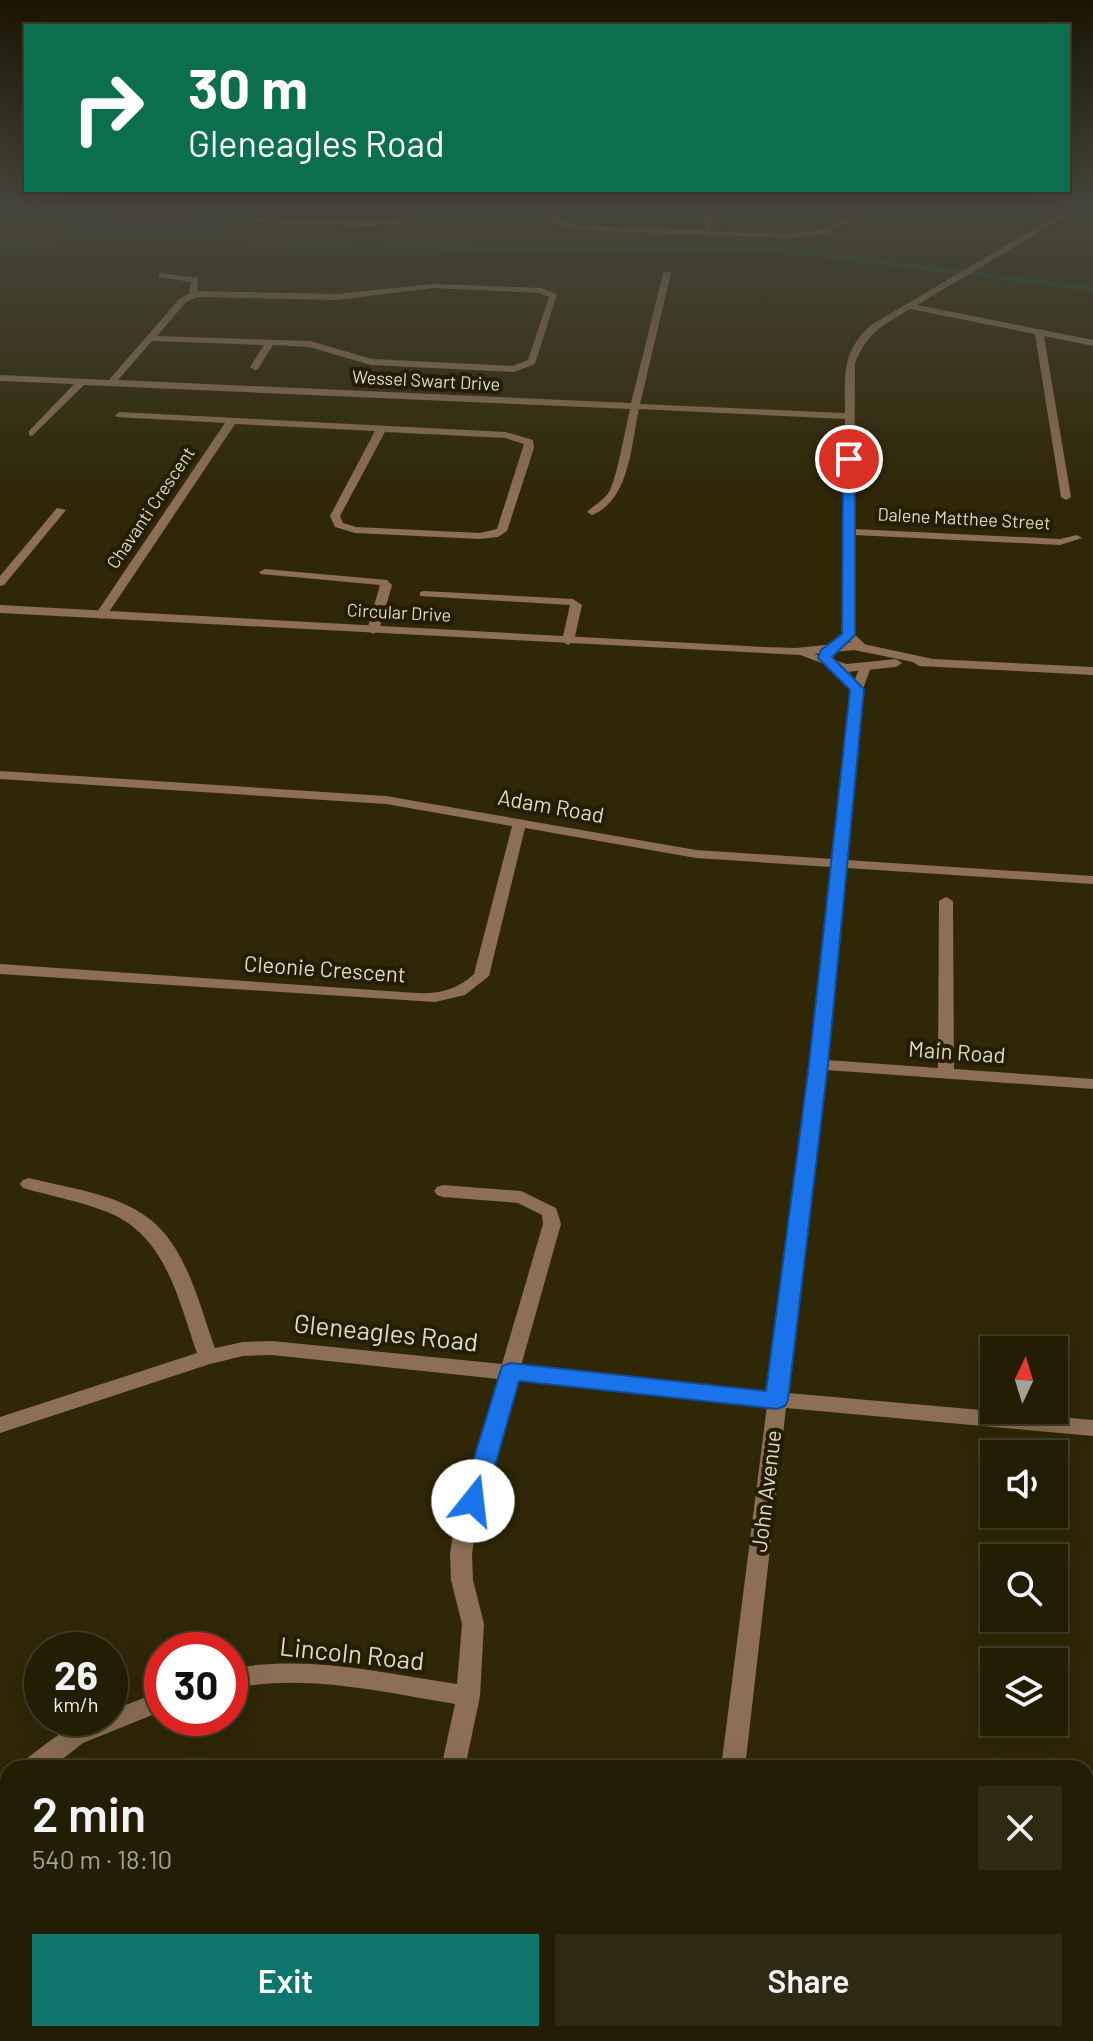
<!DOCTYPE html>
<meta charset="utf-8">
<style>
body{margin:0;font-family:Barlow,sans-serif;background:#2f2a13;color:#f1f3f6;height:100vh;display:flex;flex-direction:column;font-size:30px;white-space:nowrap}
*{box-sizing:border-box;margin:0}
p{font-size:26px;color:#a3a29a}
.icon{flex:none;width:44px;height:44px;fill:none;stroke:currentColor;stroke-width:2;stroke-linecap:round;stroke-linejoin:round}
.map{position:relative;flex:1;overflow:hidden}
.side{position:absolute;left:0px;top:1760px;width:1094px;height:282px;display:flex;flex-direction:column;background:#231d04;border-radius:24px 24px 0 0;box-shadow:0 8px 32px #0002,0 0 0 2px #403b26}
.side>*{flex:none}
.top-card{position:absolute;left:24px;top:24px;width:1046px;height:168px;border-radius:0px;box-shadow:0 8px 32px #0002,0 0 0 2px #403b26;background:#0b6e4f;color:#fff;overflow:hidden}
.needle{width:52px;rotate:4deg}
.fabs{position:absolute;left:980px;top:1336px;display:grid;gap:16px}
.fabs a{display:grid;place-items:center;width:88px;height:88px;border-radius:0px;background:#231d04;box-shadow:0 8px 32px #0002,0 0 0 2px #403b26;font-size:40px}
.speed{position:absolute;left:24px;top:1632px;display:flex;gap:16px;font-size:40px;font-weight:700;text-align:center}
.speed>*{display:grid;place-content:center;width:104px;height:104px;border-radius:50%;background:#231d04;box-shadow:0 8px 32px #0002,0 0 0 2px #403b26;line-height:1}
.speed small{font-size:20px;font-weight:400}
.speed .limit{border:12px solid #d22;background:#fff;color:#111}
.pin{position:absolute;display:grid;place-items:center;width:68px;height:68px;color:#fff;margin:-34px;border:4px solid #fff;border-radius:50%;box-shadow:0 2px 8px #0007}
.me{position:absolute;width:88px;margin:-44px;rotate:16deg;stroke-linejoin:round;filter:drop-shadow(0 0 6px #0008)}
.turn{display:flex;align-items:center;gap:28px;height:168px;padding:0 32px;font-size:36px}
.turn .icon{width:104px;height:104px;stroke-width:2.5}
.turn b{display:block;font-size:56px;line-height:68px}
.round{display:grid;place-items:center;flex:none;width:84px;height:84px;border-radius:0px;background:#2f2a13}
.summary{display:flex;align-items:center;justify-content:space-between;height:136px;padding:0 32px}
h1{font-size:48px;font-weight:600;line-height:60px}
.button{display:flex;gap:16px;margin-top:auto;padding:16px 32px}
.button a{flex:1;height:92px;border-radius:0px;background:#0f766e;color:#fff;font-size:32px;font-weight:600;line-height:92px;text-align:center}
.button a+a{background:#2f2a13;color:#f1f3f6}
.map>svg:first-child{display:block}
.lines{fill:none;stroke-linecap:round;stroke-linejoin:round}
.stream{stroke:#1a432f;stroke-width:5}
.service{fill:#8c6f55;fill-rule:evenodd}
.minor{fill:#8c6f55;fill-rule:evenodd}
.tertiary{fill:#8c6f55;fill-rule:evenodd}
.route{fill:#1a73e8;stroke:#114b97;stroke-width:2}
.labels{text-anchor:middle;stroke-width:8;stroke-linejoin:round;paint-order:stroke}
.far-street-label{font-size:18px;fill:#dfdac8;stroke:#251d00}
.street-label{font-size:22px;fill:#dfdac8;stroke:#251d00}
.near-street-label{font-size:26px;fill:#dfdac8;stroke:#251d00}
</style>
<div class="map">
<svg width="1093" height="2041" viewBox="0 0 1093 2041">
<rect width="100%" height="100%" fill="#2f2706"/>
<g class="lines">
<path class="stream" d="M0,244l119,-9 366,14 305,2 303,38"/>
<path class="service" d="M159,273l39,5 -1,17 -4,3 -4,-3 2,-13 -32,-5z
M57,508l9,2 -62,75 -4,1v-10z
M265,569l122,11 5,5 -13,45 -6,4 -6,-4 13,-45 -119,-11 -2,-2z
M424,591l149,8 9,6 -8,36 -6,4 -6,-4 8,-36 -150,-9v-4z"/>
<path class="minor" d="M0,210l371,12 25,-3 10,-9h9l-14,13 -30,3 -371,-13z
M554,210h8l-3,8 5,5 16,3 123,4 4,-20h8l-5,21c36,1 73,6 109,-1 18,-4 33,-20 53,-20l-44,23 -36,5 -212,-8 -21,-3 -8,-8z
M1066,210h10l-159,95 176,35v6l-49,-10 27,161 -5,3 -5,-3 -26,-163 -125,-25c-29,18 -41,21 -55,54l-1,166 206,10 17,-4 5,3 -22,7 -206,-10v99l15,14 -6,4 -21,-17 3,-216 -206,-10c-8,35 -9,91 -47,106l-5,-3c7,-7 18,-12 23,-22 8,-17 15,-60 20,-81l-546,-24 -52,51 -3,-1v-4l45,-47 -74,-3v-6l109,5 71,-82 16,-7 141,3 96,-10 108,4 16,6 -22,70 -21,8 -143,-7 -62,-18 -36,-2 -15,24 -3,1 -5,-3 14,-22 -112,-4 -34,39 513,23 32,-130 4,-2 4,2 -31,131 205,9c0,-37 -4,-61 26,-88zM433,288l107,5 9,4 -21,63 -15,6 -141,-7 -62,-18 -153,-5 29,-34 11,-5 140,3z
M120,412l386,20 27,8 1,8 -27,83 -9,6 -18,2 -125,-6 -20,-6 -5,-11 45,-85 -140,-7 -128,191 -6,4 -6,-4 130,-192 -108,-6 -2,-2zM385,432l120,6 19,6 -27,85 -17,4 -124,-6 -13,-4 -3,-7z
M837,662l4,1 14,16 6,-15h8l2,3 -8,22 -17,171 247,16v8l-247,-16 -19,192 111,8 1,-167 7,-4 7,4 1,168 139,10v10l-267,-19 -38,323 305,27v16l-307,-28 -41,360h-24l46,-362 -250,-25 -41,146 -4,27 1,26 11,44 -4,72 -15,72h-24l14,-64c-75,-12 -150,-31 -225,-15v-20c76,-15 152,4 227,15l5,-60 -11,-44 -1,-26 4,-27 44,-148 -226,-24 -29,1 -33,8 -210,69v-16l197,-64c-19,-54 -31,-118 -90,-141 -27,-11 -56,-16 -84,-24l-3,-4 3,-4 6,-2c39,10 85,15 118,39 40,29 52,88 68,131l28,-6 29,-1 230,23 41,-140 -1,-9 -24,-12 -75,-6 -6,-2 -3,-4 3,-4 6,-2 78,6 35,17 5,16 -40,142 248,26 41,-328 21,-197 -135,-9 -171,-30 -36,148 -24,19 -30,7 -435,-28v-10l416,29c23,1 41,-3 58,-19l38,-148 -126,-22 -386,-25v-8l386,25 310,54 136,9 19,-170 -20,-23z
M162,1691v20l-79,32 -32,25h-30l4,-8c26,-20 50,-42 85,-42v-7z
M8,1786v33l-8,3v-33z
M1086,1891l7,1v24l-7,-1z
M382,2034h26l-1,7h-26z
M691,2034h26l-1,7h-26z"/>
<path class="tertiary" d="M0,605l764,42 32,1 58,-6 79,17 160,8v8l-174,-9 -6,-4 -59,-12 -40,4 33,10 49,-5 6,4 -6,4 -50,5 -46,-17 -800,-42z"/>
</g>
<linearGradient id="sky" x2="0" y2="1"><stop stop-color="#1a1503"/><stop offset="0.42" stop-color="#47473b"/><stop offset="1" stop-color="#47473b" stop-opacity="0"/></linearGradient>
<rect width="1093" height="496" fill="url(#sky)"/>
<path class="route" d="M849,456l6,3v176l-23,22 32,32 -36,375 -40,336 -3,6 -8,3 -258,-28 -34,120 -4,7 -8,2 -9,-2 -3,-7 41,-135 8,-3 256,28 43,-327 41,-374 -32,-32 3,-8 21,-16 1,-175z"/>
<g class="labels">
<g class="far-street-label">
<text transform="translate(426 381) rotate(3)" y="6">Wessel Swart Drive</text>
<text transform="translate(151 508) rotate(-56)" y="6">Chavanti Crescent</text>
<text transform="translate(964 519) rotate(3)" y="6">Dalene Matthee Street</text>
<text transform="translate(399 613) rotate(3)" y="6">Circular Drive</text>
</g>
<g class="street-label">
<text transform="translate(551 806) rotate(10)" y="8">Adam Road</text>
<text transform="translate(325 969) rotate(4)" y="8">Cleonie Crescent</text>
<text transform="translate(957 1052) rotate(4)" y="8">Main Road</text>
<text transform="translate(766 1491) rotate(-83)" y="8">John Avenue</text>
</g>
<g class="near-street-label">
<text transform="translate(386 1333) rotate(6)" y="9">Gleneagles Road</text>
<text transform="translate(352 1654) rotate(6)" y="9">Lincoln Road</text>
</g>
</g>
</svg>
<div class="fabs">
<a><svg class="needle" viewBox="-14 -14 28 28"><path d="M0-13l5 13h-10z" fill="#e53935"/><path d="M0 13l5-13h-10z" fill="#a3a29a"/></svg></a>
<a><svg class="icon" aria-label="sound" viewBox="0 0 24 24"><path d="M4 9h4l5-4v14l-5-4H4zM17 9q2 3 0 6"/></svg></a>
<a><svg class="icon" aria-label="search" viewBox="0 0 24 24"><circle cx="10" cy="10" r="6"/><path d="M15 15l6 6"/></svg></a>
<a><svg class="icon" aria-label="layers" viewBox="0 0 24 24"><path d="M12 4l9 5-9 5-9-5zM3 14l9 5 9-5"/></svg></a>
</div>
<div class="speed"><div>26<small>km/h</small></div><div class="limit">30</div></div>
<div class="pin" style="left:849px;top:459px;background:#d93025"><svg class="icon" aria-label="arrive" viewBox="0 0 24 24"><path d="M6 21V4h12l-3 4 3 4H6"/></svg></div>
<svg class="me" style="left:473px;top:1501px" viewBox="-20 -20 40 40"><circle r="19" fill="#fff"/><path d="M0-13L10 11 0 6-10 11z" fill="#1a73e8"/></svg>
<div class="top-card">
<div class="turn"><svg class="icon" aria-label="right" viewBox="0 0 24 24"><path d="M7 20v-9h11M14 6l5 5-5 5"/></svg><div><b>30 m</b>Gleneagles Road</div></div>
</div>
<section class="side">
<div class="summary"><div><h1>2 min</h1><p>540 m · 18:10</p></div><a class="round"><svg class="icon" aria-label="close" viewBox="0 0 24 24"><path d="M6 6l12 12M18 6L6 18"/></svg></a></div>
<div class="button"><a>Exit</a><a>Share</a></div>
</section>
</div>
